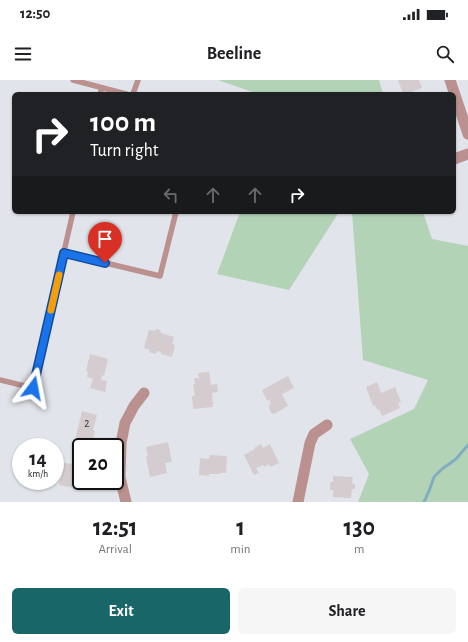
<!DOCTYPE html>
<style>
body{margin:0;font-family:"Alegreya Sans",sans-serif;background:#f6f6f6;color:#202124;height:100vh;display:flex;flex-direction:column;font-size:15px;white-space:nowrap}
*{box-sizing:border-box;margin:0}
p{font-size:13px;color:#757577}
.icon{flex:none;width:22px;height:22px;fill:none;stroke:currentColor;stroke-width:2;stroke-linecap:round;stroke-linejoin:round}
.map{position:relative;height:422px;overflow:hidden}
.sheet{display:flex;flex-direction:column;background:#fff;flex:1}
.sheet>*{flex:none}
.guide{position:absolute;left:12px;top:12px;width:444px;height:122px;border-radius:6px;box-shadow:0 1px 3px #0004;background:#202124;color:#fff;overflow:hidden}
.speed{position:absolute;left:12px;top:358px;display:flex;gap:8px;font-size:20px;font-weight:700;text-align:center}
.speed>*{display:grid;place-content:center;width:52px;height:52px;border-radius:50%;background:#fff;box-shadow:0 1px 3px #0004;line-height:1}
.speed small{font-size:10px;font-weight:400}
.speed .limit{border:2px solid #111;border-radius:6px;background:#fff;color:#111}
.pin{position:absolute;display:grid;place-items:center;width:34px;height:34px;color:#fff;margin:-41px -17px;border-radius:50% 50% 50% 0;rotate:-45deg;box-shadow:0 0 4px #0007}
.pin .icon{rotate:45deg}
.me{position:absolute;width:44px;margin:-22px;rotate:13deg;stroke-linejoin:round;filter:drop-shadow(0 0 3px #0008)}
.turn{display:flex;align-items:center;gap:14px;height:84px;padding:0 12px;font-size:18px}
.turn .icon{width:52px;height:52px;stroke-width:2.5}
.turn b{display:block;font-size:28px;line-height:34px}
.lanes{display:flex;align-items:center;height:38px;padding:0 12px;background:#0003;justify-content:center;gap:20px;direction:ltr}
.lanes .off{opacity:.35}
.eta{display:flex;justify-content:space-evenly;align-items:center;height:68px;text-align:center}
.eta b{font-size:24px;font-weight:700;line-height:28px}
.action{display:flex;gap:8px;margin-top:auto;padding:8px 12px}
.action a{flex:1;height:46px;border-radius:6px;background:#186668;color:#fff;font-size:16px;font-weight:700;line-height:46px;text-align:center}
.action a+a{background:#f6f6f6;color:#202124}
.status{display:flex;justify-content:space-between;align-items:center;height:28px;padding:0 20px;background:#fff;direction:ltr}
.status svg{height:11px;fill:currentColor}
header{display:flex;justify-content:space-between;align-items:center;height:52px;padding:0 12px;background:#fff;font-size:18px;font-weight:700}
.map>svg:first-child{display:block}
.green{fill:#b3d3b7}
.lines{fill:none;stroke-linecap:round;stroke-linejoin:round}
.stream{stroke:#81aebe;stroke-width:3}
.building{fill:#d4cccf}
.lane{stroke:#bb918f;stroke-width:5.5}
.street{stroke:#bb918f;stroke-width:11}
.route-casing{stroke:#114b97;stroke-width:10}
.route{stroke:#1a73e8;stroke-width:7}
.slow{stroke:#f59e0b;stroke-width:7}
.labels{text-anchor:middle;stroke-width:3.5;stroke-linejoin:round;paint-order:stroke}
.number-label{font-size:12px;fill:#3c3c3e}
</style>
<div class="status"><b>12:50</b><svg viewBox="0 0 49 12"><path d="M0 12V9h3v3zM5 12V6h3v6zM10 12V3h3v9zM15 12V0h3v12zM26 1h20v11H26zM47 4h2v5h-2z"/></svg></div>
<header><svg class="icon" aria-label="menu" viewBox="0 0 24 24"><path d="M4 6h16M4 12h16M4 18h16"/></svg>Beeline<svg class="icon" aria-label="search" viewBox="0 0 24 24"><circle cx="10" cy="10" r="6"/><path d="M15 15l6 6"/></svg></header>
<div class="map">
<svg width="468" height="422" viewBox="0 0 468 422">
<rect width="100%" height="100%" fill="#e1e5eb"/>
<path class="green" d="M218,0h161l4,14h-125z
M240,132h99l-50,78 -72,-16z
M352,132h71l9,27 36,7v256h-110l11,-28 -19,-35 64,-30 14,-29 -65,-20z"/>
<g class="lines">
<path class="stream" d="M424,422l5,-11 5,-14 8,-8 14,-10 12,-14"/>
</g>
<path class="building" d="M398,0h21l3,8 -16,6h-3z
M157,249l3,1 1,3 13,4 -2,7 3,1 -3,12 -11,-3v-2l-4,-1 -1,3 -7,-2 1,-2 -6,-2 5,-18 6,1v-1z
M90,274l18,5 -4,17 -2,-1 -1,5 6,1 -2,11 -15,-4 3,-9 -6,-2 1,-5 -2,-1z
M209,292l2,13 6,-1 1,8 -6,1 1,14 -20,2 -1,-13h3l-2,-12h2l-1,-6h5l-1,-5z
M288,296l6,12 -12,6 6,12 -14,8 -3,-1 -2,-5v-3l2,-1 -2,-5 -2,2 -5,-11z
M377,302l4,11 14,-6 6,15 -3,1 2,5 -18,8 -3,-7 -2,1 -2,-5 -2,1 -7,-19z
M82,331l15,4 -4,15 2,1 -3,13 -17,-4z
M168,362l4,20 -7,1 2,10 -17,4 -4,-20 2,-1 -2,-9z
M261,364l2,4 7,-4 9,19 -9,4 -1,-3 -5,3 -1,-2 -7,3 3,5 -5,2 -10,-20 11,-6 -1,-1z
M210,375l17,1 -1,17h-6l-1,1h-10v2l-10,-1 1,-17 9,1z
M64,383l17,2v16h1l-1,8 -22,-4 1,-6h1z
M333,396l20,1 -1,7h3v5h-3l-1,9 -18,-1v-7h-3v-8h3z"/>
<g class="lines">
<path class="lane" d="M73,0l53,14
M100,14l2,-6
M133,14l5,-14
M64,173l96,23 16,-64
M0,300l33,8 40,-176"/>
<path class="street" d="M450,0l18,54
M454,79l14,-5
M126,422l-6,-25 1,-34 4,-20 9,-17 10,-13
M298,422l12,-59 4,-9 13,-9"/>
</g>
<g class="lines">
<defs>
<path id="route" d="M33,308l31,-135 41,10"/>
</defs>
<use href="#route" class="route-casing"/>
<use href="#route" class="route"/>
<path class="slow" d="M51,230l8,-35"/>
</g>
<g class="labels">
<g class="number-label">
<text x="87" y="347">2</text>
</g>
</g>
</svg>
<div class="speed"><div>14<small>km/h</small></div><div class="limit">20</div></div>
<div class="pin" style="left:105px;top:183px;background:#d93025"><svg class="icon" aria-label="arrive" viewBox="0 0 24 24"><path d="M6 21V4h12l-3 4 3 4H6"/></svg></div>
<svg class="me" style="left:33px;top:308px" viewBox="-20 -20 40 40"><path d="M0-17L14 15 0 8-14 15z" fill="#1a73e8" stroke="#fff" stroke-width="4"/></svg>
<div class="guide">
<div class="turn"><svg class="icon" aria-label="right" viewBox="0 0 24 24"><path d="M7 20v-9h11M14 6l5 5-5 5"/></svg><div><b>100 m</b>Turn right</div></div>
<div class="lanes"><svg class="icon off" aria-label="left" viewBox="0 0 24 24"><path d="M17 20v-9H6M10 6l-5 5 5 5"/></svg><svg class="icon off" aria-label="ahead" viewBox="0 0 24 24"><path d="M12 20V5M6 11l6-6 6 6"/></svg><svg class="icon off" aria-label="ahead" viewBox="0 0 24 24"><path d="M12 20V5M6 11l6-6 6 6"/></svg><svg class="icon" aria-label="right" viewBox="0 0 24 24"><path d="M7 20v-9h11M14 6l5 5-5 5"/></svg></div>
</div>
</div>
<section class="sheet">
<div class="eta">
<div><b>12:51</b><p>Arrival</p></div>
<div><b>1</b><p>min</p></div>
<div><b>130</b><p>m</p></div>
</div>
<div class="action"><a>Exit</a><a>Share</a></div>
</section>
